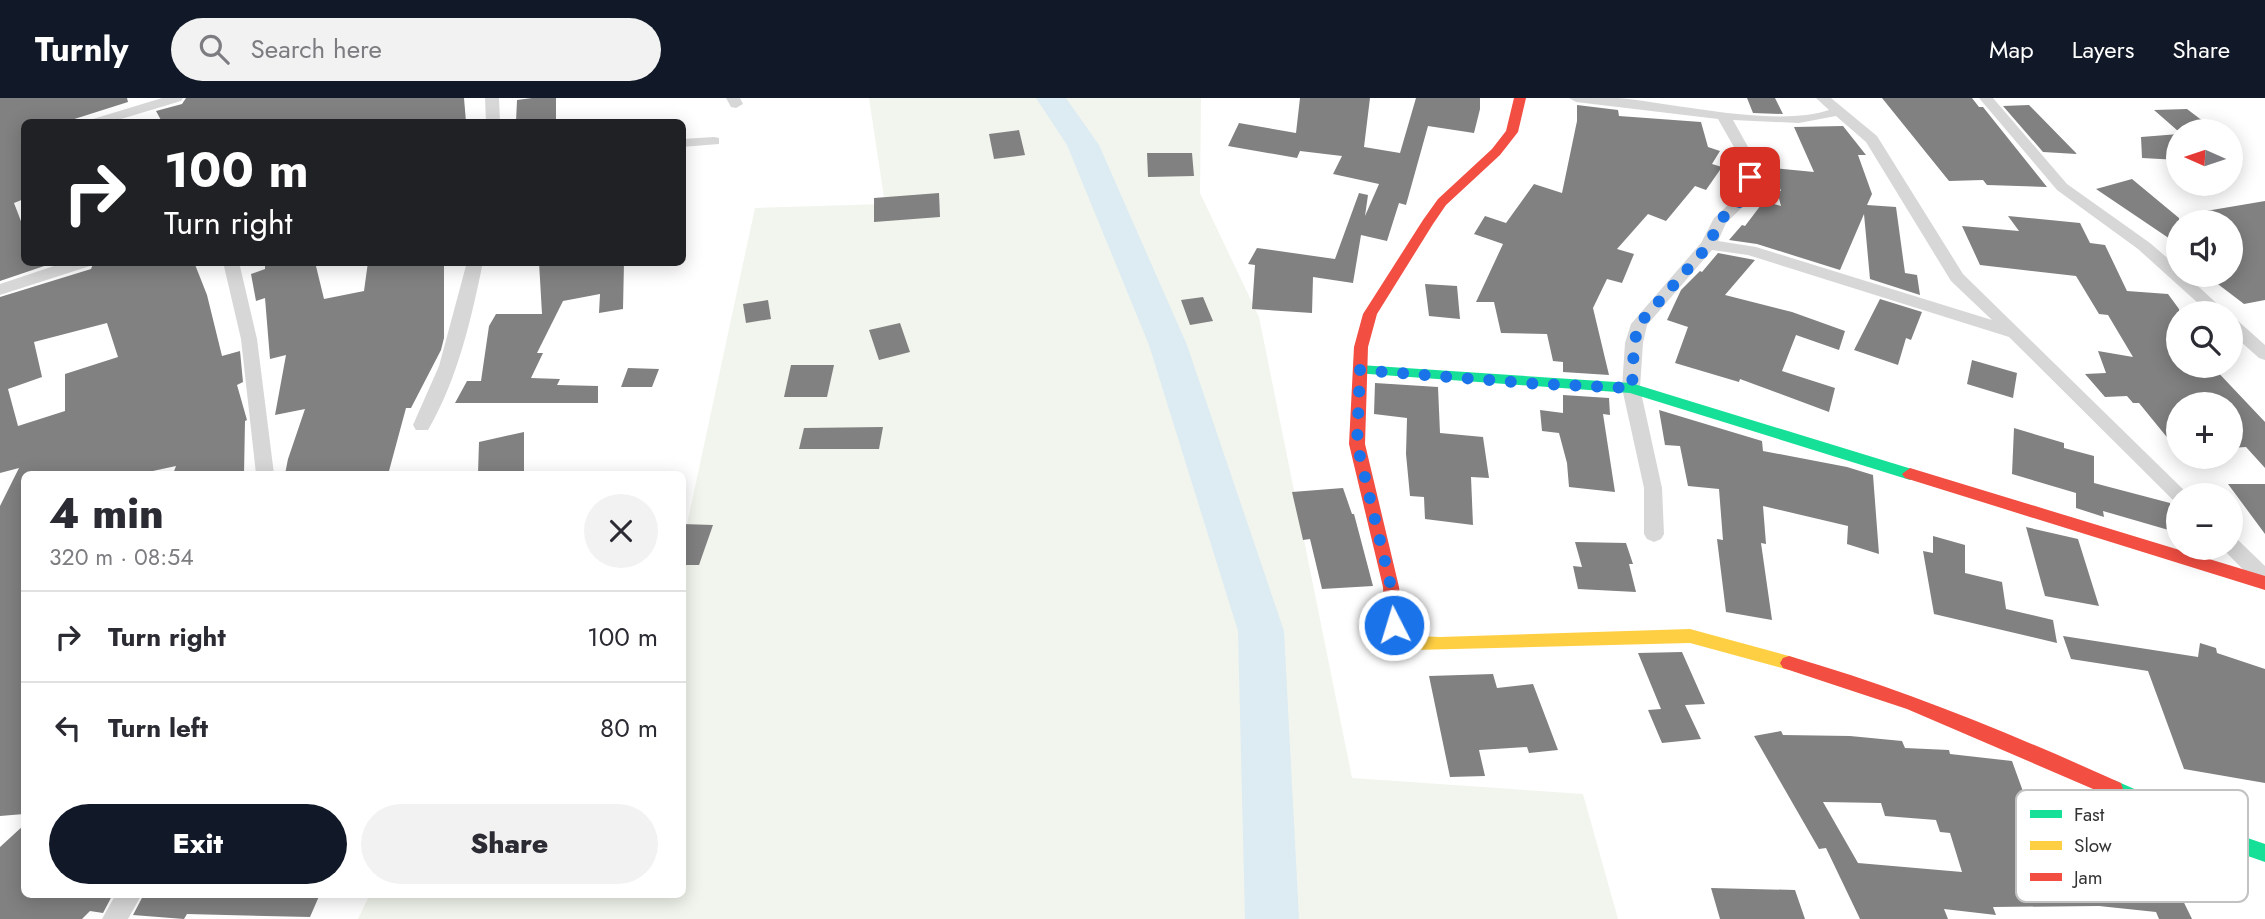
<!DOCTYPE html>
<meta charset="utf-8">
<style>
body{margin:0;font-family:Jost,sans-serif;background:#f2f2f3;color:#2b2b33;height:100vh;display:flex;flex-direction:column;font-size:26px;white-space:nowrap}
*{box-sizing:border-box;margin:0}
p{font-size:23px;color:#7c7c81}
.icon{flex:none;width:38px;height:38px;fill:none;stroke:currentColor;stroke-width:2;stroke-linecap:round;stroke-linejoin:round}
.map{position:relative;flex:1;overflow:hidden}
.side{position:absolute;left:21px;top:373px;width:665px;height:427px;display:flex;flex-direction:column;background:#fff;border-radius:10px;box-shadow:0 4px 18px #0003}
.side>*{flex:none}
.hud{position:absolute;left:21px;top:21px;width:665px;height:147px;border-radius:10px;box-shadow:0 4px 18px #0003;background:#202124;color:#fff;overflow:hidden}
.needle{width:46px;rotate:273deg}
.fabs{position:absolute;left:2166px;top:21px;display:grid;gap:14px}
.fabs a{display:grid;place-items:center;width:77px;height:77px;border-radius:50%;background:#fff;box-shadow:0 4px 18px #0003;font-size:35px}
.pin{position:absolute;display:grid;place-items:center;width:60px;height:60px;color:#fff;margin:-30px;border-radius:14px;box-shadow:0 4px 10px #0006}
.me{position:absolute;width:77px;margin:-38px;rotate:355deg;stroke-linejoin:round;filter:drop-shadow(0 0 5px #0008)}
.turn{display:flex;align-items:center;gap:24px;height:147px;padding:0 28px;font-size:32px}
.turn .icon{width:91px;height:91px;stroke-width:2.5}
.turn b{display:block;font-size:49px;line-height:60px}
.round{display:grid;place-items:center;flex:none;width:74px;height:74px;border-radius:37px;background:#f2f2f3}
.head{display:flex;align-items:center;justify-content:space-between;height:119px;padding:0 28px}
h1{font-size:42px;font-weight:800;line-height:52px}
.action{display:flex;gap:14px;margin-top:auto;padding:14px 28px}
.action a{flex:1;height:80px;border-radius:42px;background:#111827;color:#fff;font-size:28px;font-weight:800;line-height:80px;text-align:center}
.action a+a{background:#f2f2f3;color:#2b2b33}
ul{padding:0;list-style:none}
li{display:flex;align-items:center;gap:21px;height:91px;padding:0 28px;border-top:2px solid #e1e1e2}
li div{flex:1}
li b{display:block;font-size:26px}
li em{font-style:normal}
header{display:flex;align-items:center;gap:42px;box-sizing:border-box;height:98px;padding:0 35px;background:#111827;color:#fff}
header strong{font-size:33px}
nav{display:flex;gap:38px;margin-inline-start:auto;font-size:24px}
.search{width:490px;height:63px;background:#f2f2f3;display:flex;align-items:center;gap:18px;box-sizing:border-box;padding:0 24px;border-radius:38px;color:#7c7c81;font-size:26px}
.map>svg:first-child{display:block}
.green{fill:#f1f5ed}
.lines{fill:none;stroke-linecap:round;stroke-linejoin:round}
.river{fill:#ddebf3;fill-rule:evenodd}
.building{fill:#818181;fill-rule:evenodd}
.street{fill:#d7d7d7;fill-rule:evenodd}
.fast{fill:#16e098;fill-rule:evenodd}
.slow{fill:#ffcf43;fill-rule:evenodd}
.jam{fill:#f24e42;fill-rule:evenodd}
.route{stroke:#1a73e8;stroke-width:12;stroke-dasharray:0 21.6}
.key{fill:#fff;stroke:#c2c2c2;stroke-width:2}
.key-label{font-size:19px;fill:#333}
</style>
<header>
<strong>Turnly</strong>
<div class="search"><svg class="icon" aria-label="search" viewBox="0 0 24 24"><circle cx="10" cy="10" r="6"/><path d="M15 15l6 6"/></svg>Search here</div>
<nav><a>Map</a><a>Layers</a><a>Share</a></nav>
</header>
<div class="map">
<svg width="2265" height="821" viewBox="0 0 2265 821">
<rect width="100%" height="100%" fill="#fff"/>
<path class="green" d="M869,0h332l-1,95 59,124 93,461 231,16 35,125h-1260l12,-25h312l1,-351 72,-335 130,-4z"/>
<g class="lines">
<path class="river" d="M1036,0h30l33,47 88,200 97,286 15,288h-54l-7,-288 -89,-286 -82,-200z"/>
</g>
<path class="building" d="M0,0h127l1,4 -63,20h-41v77l-10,4 10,26v33h32l-56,19z
M186,0h278l2,24h-304l-6,-11 26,-7z
M532,0h24v24h-40l1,-22z
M1300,0h70l-6,49 36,6 16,-55h64v11l-6,24 -46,-7 -22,79 -7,-2 -12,38 -26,-6 -8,48 -40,-6 -1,36 -60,-4 3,-44 -7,-1 9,-16 78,11 24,-66 9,2 -3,21 14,-32 -46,-10 9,-18 -42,-5 -3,7 -69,-12 11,-23 57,10z
M1747,0h28l8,16 -30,-1z
M1882,0h90l7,9h4l64,80 -60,-2 -4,-5 -34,1z
M1577,7l41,5 1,6 82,6 7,25 12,4 -8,13 10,3 -16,23 -11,-4 -29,35 -18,-7 -31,35 17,5 -12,29 -15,-4 -14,29 16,67 -46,-3v-10l-10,-1 -6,-27 -46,-1 -7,-31h-18l27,-58 -29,-10 11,-18 21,7 28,-39 28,9 15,-72z
M2029,7l48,49 -34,-2 -40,-46z
M2187,11l29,22h-38l-24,-21z
M1843,28l23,29h-8l14,39 -5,11 29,2 9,66 12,2 3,20 -50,-16 -6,-65 -24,56 -83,-26 -28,-4 13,-15 3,1 19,-25 17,5 -4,-15h4l-8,-23 41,4 -20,-45z
M1019,32l6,25 -31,4 -5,-25z
M2179,36v26l-37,-2 -1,-21z
M1147,55h45l2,23 -46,1z
M2132,81l47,39v27l-83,-56z
M939,95l1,24 -66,5v-24z
M2265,103v99l-21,4 -38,-29h25v-53h-18l-13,-10z
M2008,118l72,7 10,20 15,2 22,46 41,3 11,15v57h33l53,56v46l-19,-21 -15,1v-44h-18l-3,-3 -31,1v50l-40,-49h-6l-6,-7 -22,1 -20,-23 21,-1 -8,-22 35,6 -25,-42 -9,-1 -23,-38 -96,-11 -18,-39 57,5z
M1718,155l37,7 -30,35 67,17 53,19 -6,19 -43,-15 -14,36 53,17 -6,24 -89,-33 -1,3 -64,-19 13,-36 -21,-7 14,-30 19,-19 2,1z
M94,164h100l13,33 15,61 18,-5 3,31 -6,3 10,35 -2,1 -1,53h-71l3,-8 -37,8h-115v340l-24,2v-310l19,-38 -19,5v-176l91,-28zM107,225l11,34 -53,17v37l-47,15 -10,-37 34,-12 -8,-35z
M265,164h50l9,37 40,-8 4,-29h76v76l-3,12 -30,58h-5l-17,63 -22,3h-82l3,-15 17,-50 -30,6 11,-60 -16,4 -5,-61 -9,3 -5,-27 14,-5z
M539,164h85l-1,47 -24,4 1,-19 -37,7 -26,52h6l-12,25 29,1 -3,6 41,1v17h-143l12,-22h14l8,-55 7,-12h46z
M1425,186l32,2 3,33 -31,-3z
M1203,199l10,24 -23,4 -9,-25z
M1880,201l42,13 -11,28 -5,-2 -8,27 -44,-15z
M768,202l3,19 -25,4 -3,-19z
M900,225l10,29 -31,8 -10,-30z
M1972,262l45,13 -4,25 -46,-14z
M791,267h43l-7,32h-43z
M628,270l31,1 -7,18h-31z
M1375,285l63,4 2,46 43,4 6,41 -18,-1 2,48 -48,-6 -1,-22 -14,-1 -4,-42 1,-36 -33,-4z
M1563,297l46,3 1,17 -7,-1 12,78 -46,-5 -2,-24 -8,-30 -17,-2 -2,-21 23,3z
M1659,312l103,31 1,10 84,16 26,8 6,79 -32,-10 1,-18 -85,-20 3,38 -5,-1 11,77 -46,-8 -9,-73 6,1 -4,-51 -31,-3 -8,-40 -15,-1z
M883,329l-4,22h-80l5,-21z
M2014,330l50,15v5l30,8v27l76,20 2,28 -69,-20 1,6 -28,-9v-15l-64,-19z
M524,334v42h-46l1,-32z
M2228,386h37v50z
M1343,390l9,26h2l19,72 -51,3 -12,-50 -7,1 -11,-48z
M682,426l31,1 -14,40h-17z
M2026,429l52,12 21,67 -54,-10z
M1933,438l32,9v28l37,9 4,27 47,11 4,23 -123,-29 -11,-63 10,2z
M1575,444l51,1 7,21h-4l7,28 -58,-3 -5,-23 9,1z
M2063,538l135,21 2,-14 16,5 1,5 48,16v114l-81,-14 -36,-98 -77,-12z
M1682,554l23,52 -20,1 16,34 -39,4 -14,-33 13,-1 -23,-56z
M1493,576l4,14 36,-4 25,66 -29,3 -2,-6 -48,3 6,26 -35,1 -21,-101z
M1781,633l2,4 67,1 52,5 3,7 44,2 1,4 62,7 17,47 72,7 7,15 42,3 42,86h-33l-3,-7 -57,-6 -106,1 3,8 -52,-6 4,10h-88l-34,-71 -7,1 -65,-113zM1823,704l58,1 4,13 51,4 4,12 10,1 12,39 -104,-9z
M24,727v69h89l-10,19 -13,-2 -8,8h-82v-72z
M1711,790l84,2 10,29h-85z
M144,796h176l-10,23 -123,-3 -3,5 -51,-4z"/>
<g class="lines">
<path class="street" d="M162,0h21l-2,3 -70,21h-20l2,-3z
M485,0h14l1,24h-14z
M726,0h14l3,6 -7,4 -5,-1z
M1569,0c16,0 33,0 49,0 56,5 159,30 211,12l-13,-12h15l46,38 86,138 226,221h-10v7l-6,-2 -164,-163 -261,-82 -36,-5 -65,75 -4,18 -3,45 22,100 2,46 -3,5 -7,3 -7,-3 -3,-5v-46l-22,-100 3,-45 6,-19 70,-81 13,-25 27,-25 2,-30 -25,-44 -142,-17zM1836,18l30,26 85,139 41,39 -236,-73 -38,-6 8,-18 30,-29 1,-31 -24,-43 66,3z
M1979,0h14l74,86 83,59 29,25v7h7l41,38h-18l-71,-64 -81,-59z
M714,39l5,1v6l-37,3v-8z
M66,164h26l-2,4 -90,29v-11z
M223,164h16l18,77 17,135h-18l-15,-135z
M467,164h16c-12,58 -25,116 -55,168h-12l-3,-5 26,-59z
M2231,221l6,1 28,25v15l-6,-2 -28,-25z
M2231,439l7,3 27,26v21l-7,-2 -34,-35 -1,-2h8z
M116,796h26l-14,25h-26z"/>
<path class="fast" d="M1360,267l271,18 284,87 3,4 -8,6 -280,-87 -275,-20 -2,-3 2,-3z
M2114,682l122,54 29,10v18l-40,-14 -118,-53 -2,-6 2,-6z"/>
<path class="slow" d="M1398,528l18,10 24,1 250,-8 99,27 6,2 3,5 -3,5 -6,2 -99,-27 -277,7 -21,-12 -3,-5 3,-5z"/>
<path class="jam" d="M1514,0h12l-8,34 -18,23 -54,50 -13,19 -56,90 -9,33 -3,97 34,143 4,38 4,8 -3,5 -6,2 -6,-2 -7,-13 -2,-38 -34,-143 5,-97 9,-33 60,-94 15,-21 54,-50 14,-18z
M1910,370l355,108v14l-360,-112 -3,-4z
M1789,558c114,33 223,78 332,127l2,6 -2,6 -7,3 -207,-89 -124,-41 -3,-5 3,-5z"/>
</g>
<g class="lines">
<path class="route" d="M1394,527l-3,-38 -34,-143 3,-74 180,14 92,4 2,-44 5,-20 70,-79 10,-24 29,-27 2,-17"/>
</g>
<rect x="2016" y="692" width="232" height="112" rx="10" class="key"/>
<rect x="2030" y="712" width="32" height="8" fill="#16e098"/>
<rect x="2030" y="743" width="32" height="9" fill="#ffcf43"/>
<rect x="2030" y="775" width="32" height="8" fill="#f24e42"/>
<g class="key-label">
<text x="2074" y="723">Fast</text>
<text x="2074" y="754">Slow</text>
<text x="2074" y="786">Jam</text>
</g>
</svg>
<div class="fabs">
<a><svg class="needle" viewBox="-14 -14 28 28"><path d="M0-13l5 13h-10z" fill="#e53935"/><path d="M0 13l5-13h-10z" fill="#7c7c81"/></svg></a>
<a><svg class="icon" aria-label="sound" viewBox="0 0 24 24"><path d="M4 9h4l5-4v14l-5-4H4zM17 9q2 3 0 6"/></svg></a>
<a><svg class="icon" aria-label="search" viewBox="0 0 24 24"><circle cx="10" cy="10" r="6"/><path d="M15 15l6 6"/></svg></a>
<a>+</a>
<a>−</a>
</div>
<div class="pin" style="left:1750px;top:79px;background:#d93025"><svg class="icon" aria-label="arrive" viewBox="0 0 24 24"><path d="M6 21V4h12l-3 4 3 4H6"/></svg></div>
<svg class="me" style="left:1394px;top:527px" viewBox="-20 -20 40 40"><circle r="17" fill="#1a73e8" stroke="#fff" stroke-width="3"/><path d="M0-11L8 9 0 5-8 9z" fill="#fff"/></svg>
<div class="hud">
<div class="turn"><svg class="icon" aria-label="right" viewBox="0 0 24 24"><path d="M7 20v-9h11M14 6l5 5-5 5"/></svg><div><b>100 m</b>Turn right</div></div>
</div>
<section class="side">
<div class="head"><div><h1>4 min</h1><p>320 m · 08:54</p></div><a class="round"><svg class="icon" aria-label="close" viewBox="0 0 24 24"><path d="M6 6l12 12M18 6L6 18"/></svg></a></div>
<ul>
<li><svg class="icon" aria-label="right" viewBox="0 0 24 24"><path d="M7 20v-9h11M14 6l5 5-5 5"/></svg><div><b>Turn right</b></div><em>100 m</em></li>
<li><svg class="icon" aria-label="left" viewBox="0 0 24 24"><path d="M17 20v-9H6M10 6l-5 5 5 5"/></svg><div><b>Turn left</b></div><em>80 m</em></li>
</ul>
<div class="action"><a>Exit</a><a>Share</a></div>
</section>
</div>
